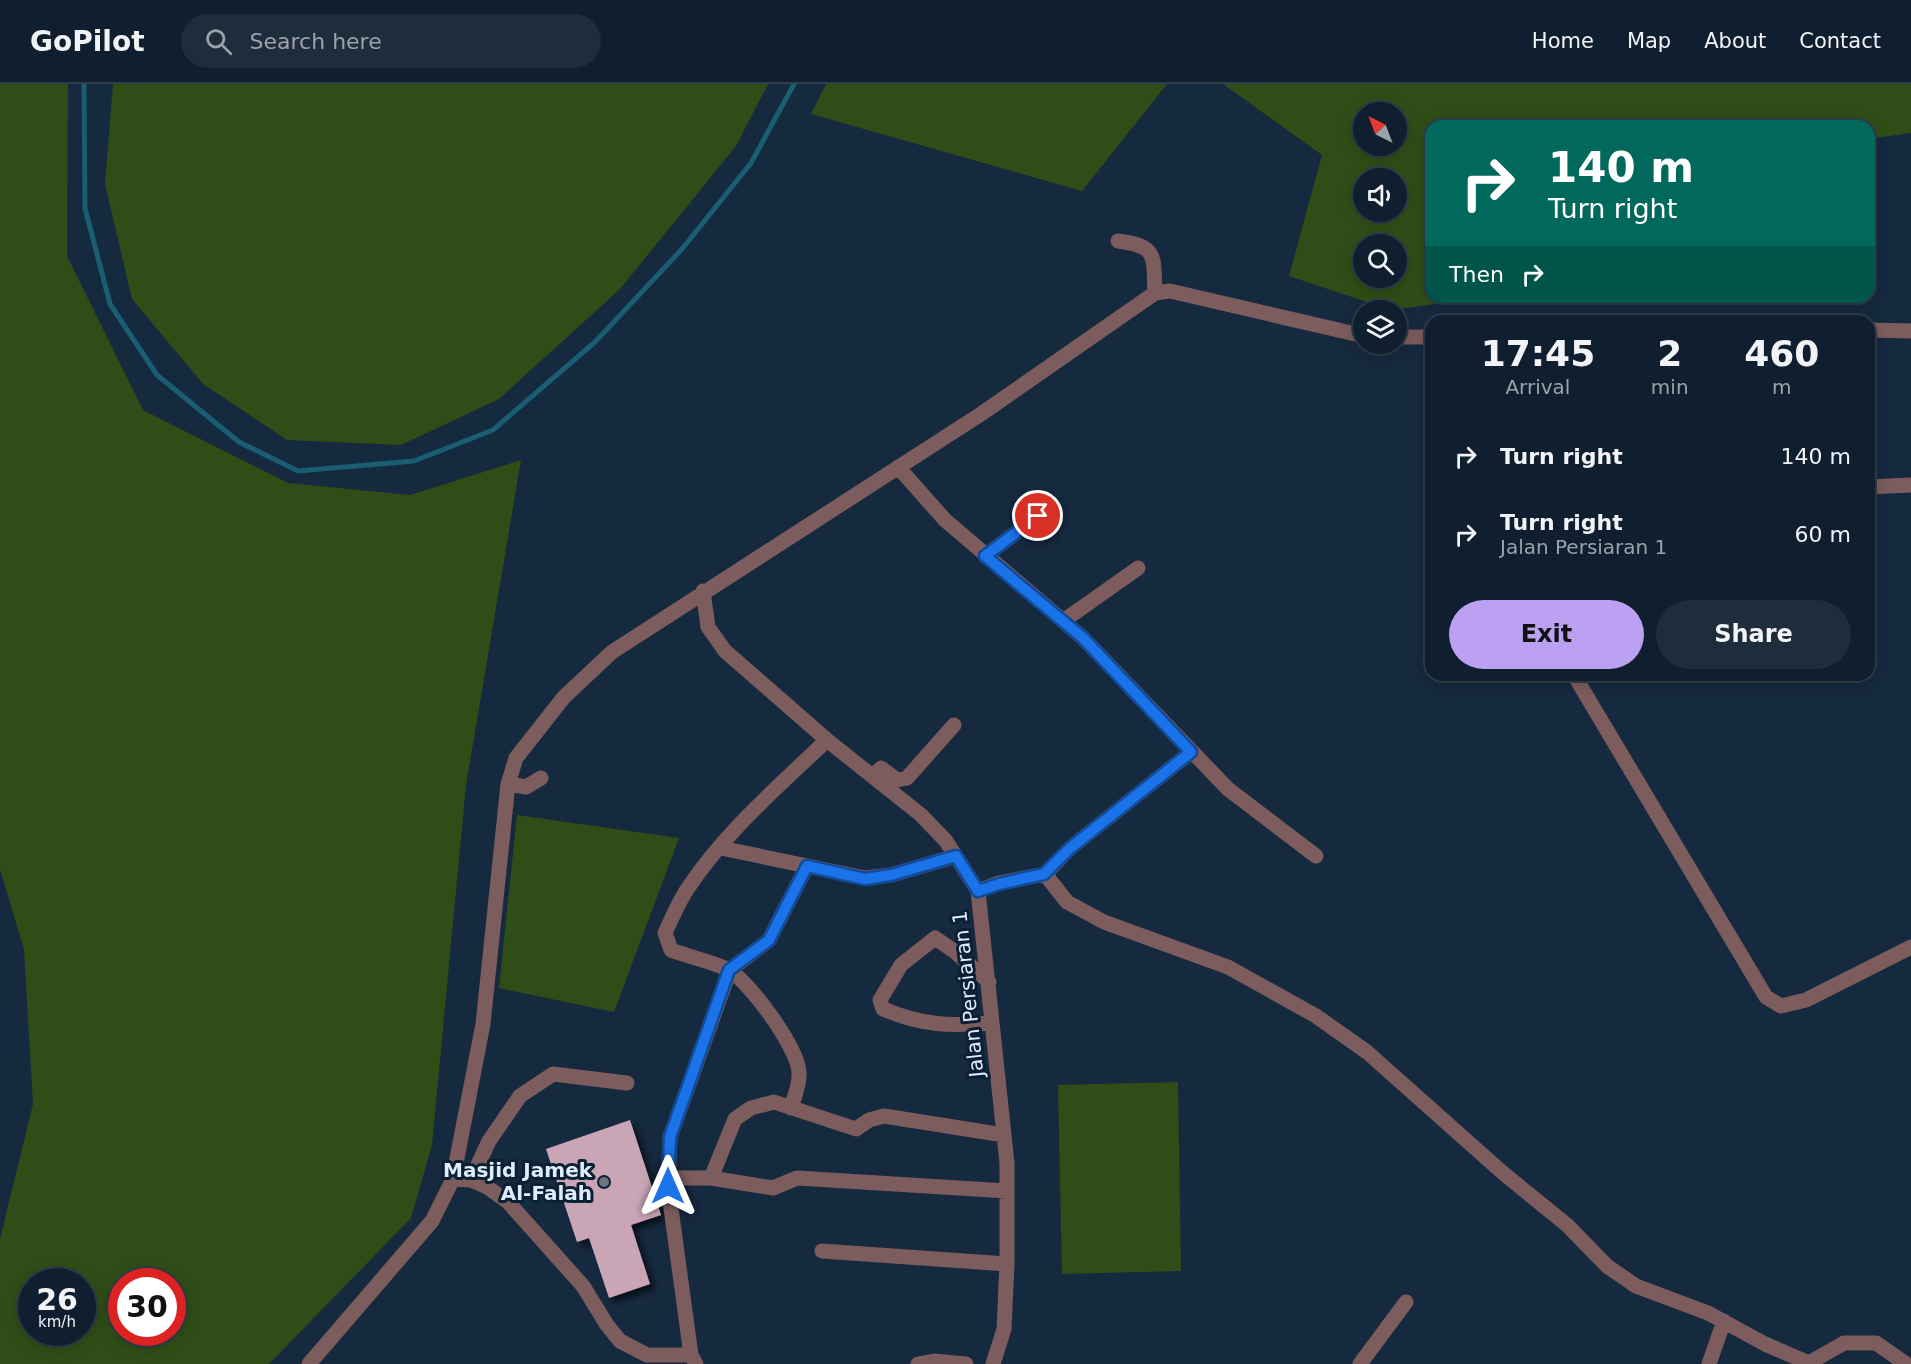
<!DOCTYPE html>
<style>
body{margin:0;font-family:"DejaVu Sans",sans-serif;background:#1e2c3b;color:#f1f3f6;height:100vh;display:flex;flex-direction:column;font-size:22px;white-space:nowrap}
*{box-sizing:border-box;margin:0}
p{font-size:20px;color:#9ca2aa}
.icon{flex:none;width:33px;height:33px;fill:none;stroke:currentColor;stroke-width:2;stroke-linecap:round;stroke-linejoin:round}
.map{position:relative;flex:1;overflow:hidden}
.panel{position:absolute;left:1425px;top:231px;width:450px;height:366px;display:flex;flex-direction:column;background:#101f2f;border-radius:18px;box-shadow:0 3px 15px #0003,0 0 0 2px #303d4b}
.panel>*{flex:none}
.guide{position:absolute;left:1425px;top:36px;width:450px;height:183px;border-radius:18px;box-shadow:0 3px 15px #0003,0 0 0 2px #303d4b;background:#00695c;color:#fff;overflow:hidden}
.needle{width:39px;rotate:318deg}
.tools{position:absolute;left:1353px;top:18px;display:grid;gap:12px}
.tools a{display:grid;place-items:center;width:54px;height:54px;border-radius:50%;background:#101f2f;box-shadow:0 3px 15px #0003,0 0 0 2px #303d4b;font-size:30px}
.speed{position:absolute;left:18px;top:1184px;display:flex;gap:12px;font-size:30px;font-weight:700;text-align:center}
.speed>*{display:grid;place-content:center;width:78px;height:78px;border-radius:50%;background:#101f2f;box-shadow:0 3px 15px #0003,0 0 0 2px #303d4b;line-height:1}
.speed small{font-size:15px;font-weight:400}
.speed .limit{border:9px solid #d22;background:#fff;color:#111}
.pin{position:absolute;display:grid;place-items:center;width:51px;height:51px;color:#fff;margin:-26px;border:3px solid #fff;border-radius:50%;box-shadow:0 2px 6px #0007}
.me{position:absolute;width:66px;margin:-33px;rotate:0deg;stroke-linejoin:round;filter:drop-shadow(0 0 4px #0008)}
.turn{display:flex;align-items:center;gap:21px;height:126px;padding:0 24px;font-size:27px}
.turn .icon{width:78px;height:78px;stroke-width:2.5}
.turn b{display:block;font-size:42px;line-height:51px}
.then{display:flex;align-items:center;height:57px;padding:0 24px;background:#0003;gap:12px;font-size:22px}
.eta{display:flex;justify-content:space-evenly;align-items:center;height:102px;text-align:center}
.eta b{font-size:36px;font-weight:700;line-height:42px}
.button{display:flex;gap:12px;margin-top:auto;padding:12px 24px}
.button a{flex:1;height:69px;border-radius:36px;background:#bca0f2;color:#111;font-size:24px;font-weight:700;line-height:69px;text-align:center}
.button a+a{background:#1e2c3b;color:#f1f3f6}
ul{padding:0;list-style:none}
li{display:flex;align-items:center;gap:18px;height:78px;padding:0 24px}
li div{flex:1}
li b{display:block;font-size:22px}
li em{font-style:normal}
header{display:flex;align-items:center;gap:36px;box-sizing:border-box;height:84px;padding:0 30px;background:#101f2f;border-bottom:2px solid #303d4b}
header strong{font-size:28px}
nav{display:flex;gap:33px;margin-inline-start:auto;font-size:21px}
.search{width:420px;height:54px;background:#1e2c3b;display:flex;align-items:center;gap:15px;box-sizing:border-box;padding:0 21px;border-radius:33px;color:#9ca2aa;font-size:22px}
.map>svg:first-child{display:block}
.green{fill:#2f4e17;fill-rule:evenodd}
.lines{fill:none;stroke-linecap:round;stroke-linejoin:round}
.stream{stroke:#1a5e73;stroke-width:5}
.building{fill:#caa5b5;filter:url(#shadow)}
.minor{stroke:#7c5c5c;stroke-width:15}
.route-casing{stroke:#114b97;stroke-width:15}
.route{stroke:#1a73e8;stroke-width:10}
.worship-dot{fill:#6b7280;stroke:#0b2034;stroke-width:2}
.labels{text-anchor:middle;stroke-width:6;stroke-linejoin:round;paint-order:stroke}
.street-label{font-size:20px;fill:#dfecfb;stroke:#0b2034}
.poi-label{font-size:20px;font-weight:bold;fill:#dfecfb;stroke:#0b2034;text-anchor:end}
</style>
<header>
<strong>GoPilot</strong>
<div class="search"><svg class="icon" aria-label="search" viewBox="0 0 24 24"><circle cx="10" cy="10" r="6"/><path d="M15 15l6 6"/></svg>Search here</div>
<nav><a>Home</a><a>Map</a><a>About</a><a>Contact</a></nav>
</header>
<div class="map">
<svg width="1911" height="1280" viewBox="0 0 1911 1280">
<defs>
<filter id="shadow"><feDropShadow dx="5" dy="5" stdDeviation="3" flood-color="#0009"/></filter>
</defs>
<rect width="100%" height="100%" fill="#15293f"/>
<path class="green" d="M0,0h68l-1,172 76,154 145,73 122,12 111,-35 -55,325 -34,360 -21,73 -142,146h-269v-125l33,-135 -9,-154 -24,-81zM32,1197h50v51h-50zM122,1197h50v51h-50z
M113,0h655l-32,62 -116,143 -121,110 -98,46 -114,-5 -84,-56 -71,-85 -27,-115z
M826,0h341l-85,107 -271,-77z
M1223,0h688v49l-42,6v-13h-438v171h57l-97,13 -102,-34 33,-121zM1396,28v34h-32v-34zM1396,94v34h-32v-34zM1396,160v34h-32v-34z
M517,731l162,23 -65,174 -115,-24z
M1178,998l3,189 -119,3 -4,-189z"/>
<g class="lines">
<path class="stream" d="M84,0l1,124 25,96 47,71 82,67 59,29 116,-10 79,-31 102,-88 87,-93 69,-86 43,-79"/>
</g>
<path class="building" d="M630,1036l31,95 -30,10 19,59 -41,14 -20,-60 -12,4 -31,-93z"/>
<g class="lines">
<path class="minor" d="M1118,157c41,5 35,16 37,52
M1869,246l42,1
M1396,253h35
M898,383l47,53 138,118 145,151 88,67
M1869,403l42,-2
M985,472l53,-40
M703,507l5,36 17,24 102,89 94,75 25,26 32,50 29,272v101l-3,65 -11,35
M1063,537l75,-53
M1574,591l192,322 15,9 25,-6 105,-53
M874,691l7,-7 16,12 10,-2 47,-53
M508,700l18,3 15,-9
M721,764l144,30 26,-3 65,-19
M1045,790l22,28 37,20 124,45 88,49 51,36 136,121 64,52 40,41 29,20 72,27 57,31 46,20
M978,807l21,-8 46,-9 24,-25 122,-97
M989,898l-35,-31 -19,-13 -34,27 -21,35 3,9c40,17 67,17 109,14
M791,1024c3,-10 9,-24 8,-35 0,-24 -51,-94 -72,-104 -17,-8 -38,-12 -56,-19l-6,-17c7,-15 14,-32 23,-45 37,-56 91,-102 139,-148
M667,1094h44l62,10 24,-10 210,13
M711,1094l24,-59 16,-11 23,-6 82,27 13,-9 15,-4 120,19
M453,1095l18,1 16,7 21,15 75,84 24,39 13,16 27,14h44l5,9
M471,1096l18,-39 31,-45 33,-22 74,9
M822,1167l185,13
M691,1271l-23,-169 2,-49 60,-167 39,-30 38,-74
M1809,1279l35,-20h32l30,21
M309,1280l123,-143 21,-42 30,-155 25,-240 8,-26 48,-61 48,-45 369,-238 174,-121 15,-2 194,45
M918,1280l16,-3 32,3
M1360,1280l46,-62
M1709,1280l15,-43"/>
</g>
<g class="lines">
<defs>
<path id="route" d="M668,1102l2,-49 59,-167 40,-30 38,-74 58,13 26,-4 65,-19 22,35 21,-7 45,-10 25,-25 122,-97 -108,-114 -98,-82 53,-40"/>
</defs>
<use href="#route" class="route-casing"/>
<use href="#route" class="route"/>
</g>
<circle class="worship-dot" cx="604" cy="1098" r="6"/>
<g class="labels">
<g class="street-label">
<text transform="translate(968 910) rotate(-96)" y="7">Jalan Persiaran 1</text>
</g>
<g class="poi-label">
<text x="592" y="1093">Masjid Jamek<tspan x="592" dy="23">Al-Falah</tspan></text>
</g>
</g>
</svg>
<div class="tools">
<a><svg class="needle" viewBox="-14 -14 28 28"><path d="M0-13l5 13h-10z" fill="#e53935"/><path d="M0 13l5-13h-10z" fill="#9ca2aa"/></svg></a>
<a><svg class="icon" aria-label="sound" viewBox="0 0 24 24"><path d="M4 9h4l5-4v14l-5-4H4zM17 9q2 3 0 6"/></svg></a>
<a><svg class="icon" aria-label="search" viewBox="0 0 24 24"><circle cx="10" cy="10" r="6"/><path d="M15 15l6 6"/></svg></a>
<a><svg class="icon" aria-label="layers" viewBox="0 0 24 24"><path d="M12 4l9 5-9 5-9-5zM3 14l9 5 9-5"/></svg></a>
</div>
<div class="speed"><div>26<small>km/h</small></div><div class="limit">30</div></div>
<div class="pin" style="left:1038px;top:432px;background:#d93025"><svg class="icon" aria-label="arrive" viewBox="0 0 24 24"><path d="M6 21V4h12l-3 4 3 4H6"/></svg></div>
<svg class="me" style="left:668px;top:1102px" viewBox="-20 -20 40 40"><path d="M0-17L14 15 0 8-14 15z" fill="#1a73e8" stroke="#fff" stroke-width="4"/></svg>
<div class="guide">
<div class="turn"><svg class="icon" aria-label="right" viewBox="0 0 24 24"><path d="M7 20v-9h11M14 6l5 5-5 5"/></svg><div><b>140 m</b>Turn right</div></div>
<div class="then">Then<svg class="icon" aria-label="right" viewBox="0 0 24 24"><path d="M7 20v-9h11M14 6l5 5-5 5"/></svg></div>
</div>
<section class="panel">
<div class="eta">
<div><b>17:45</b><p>Arrival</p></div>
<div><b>2</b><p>min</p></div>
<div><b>460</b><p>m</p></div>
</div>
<ul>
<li><svg class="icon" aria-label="right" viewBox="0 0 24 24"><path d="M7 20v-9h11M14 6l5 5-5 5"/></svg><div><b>Turn right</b></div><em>140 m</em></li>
<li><svg class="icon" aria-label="right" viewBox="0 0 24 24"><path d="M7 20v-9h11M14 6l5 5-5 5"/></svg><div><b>Turn right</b><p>Jalan Persiaran 1</p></div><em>60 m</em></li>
</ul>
<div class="button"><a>Exit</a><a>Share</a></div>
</section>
</div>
